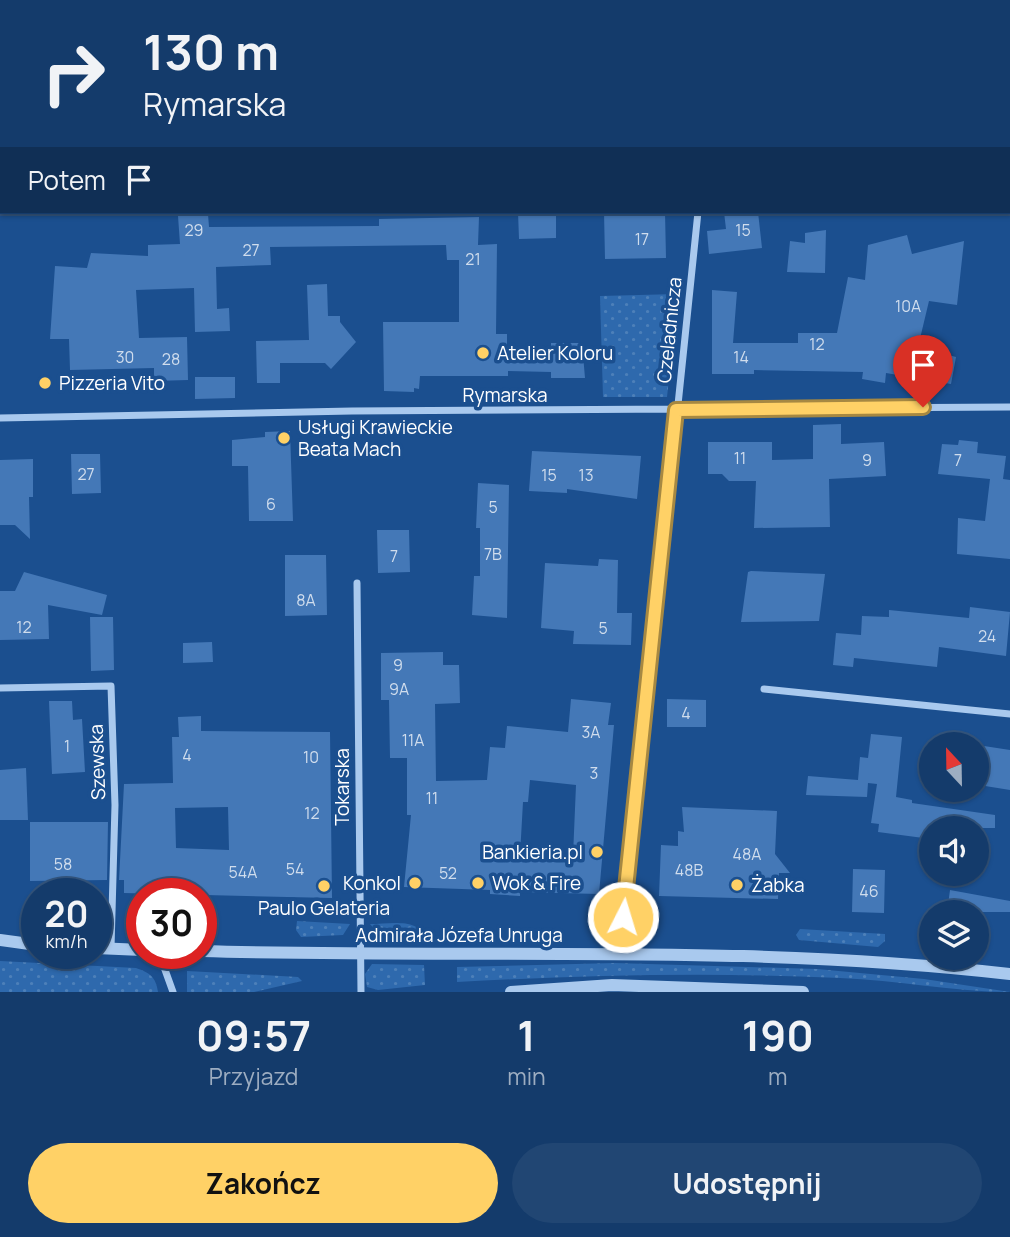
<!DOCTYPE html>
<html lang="pl">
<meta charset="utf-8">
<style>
body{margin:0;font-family:Manrope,sans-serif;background:#214673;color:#f1f3f6;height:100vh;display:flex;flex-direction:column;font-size:26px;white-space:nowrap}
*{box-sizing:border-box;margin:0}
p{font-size:23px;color:#9dadc1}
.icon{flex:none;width:38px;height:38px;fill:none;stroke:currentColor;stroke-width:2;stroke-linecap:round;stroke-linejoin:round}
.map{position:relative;height:992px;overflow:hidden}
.details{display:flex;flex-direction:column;background:#143b6b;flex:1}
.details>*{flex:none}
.banner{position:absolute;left:0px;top:0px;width:1012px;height:214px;box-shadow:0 2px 5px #0004,0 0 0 2px #33557e;background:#143b6b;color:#f1f3f6;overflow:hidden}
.needle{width:46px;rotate:338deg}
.tools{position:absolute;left:919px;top:732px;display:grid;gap:14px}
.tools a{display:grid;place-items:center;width:70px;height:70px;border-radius:50%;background:#143b6b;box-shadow:0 2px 5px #0004,0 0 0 2px #33557e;font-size:35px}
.speed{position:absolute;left:21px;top:878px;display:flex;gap:14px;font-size:35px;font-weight:700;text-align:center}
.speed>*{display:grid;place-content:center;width:91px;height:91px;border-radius:50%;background:#143b6b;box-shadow:0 2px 5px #0004,0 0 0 2px #33557e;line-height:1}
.speed small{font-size:18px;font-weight:400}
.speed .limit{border:10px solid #d22;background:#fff;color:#111}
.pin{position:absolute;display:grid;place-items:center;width:60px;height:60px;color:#fff;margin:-72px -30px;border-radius:50% 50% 50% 0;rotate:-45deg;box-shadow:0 0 7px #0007}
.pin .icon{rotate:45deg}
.me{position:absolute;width:77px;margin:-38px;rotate:5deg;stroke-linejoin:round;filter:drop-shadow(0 0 5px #0008)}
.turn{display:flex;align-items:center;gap:24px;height:147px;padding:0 28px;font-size:32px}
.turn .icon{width:91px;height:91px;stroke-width:2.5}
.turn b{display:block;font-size:49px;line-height:60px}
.then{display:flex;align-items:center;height:66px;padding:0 28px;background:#0003;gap:14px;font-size:26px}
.eta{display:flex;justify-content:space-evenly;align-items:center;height:119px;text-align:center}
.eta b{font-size:42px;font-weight:700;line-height:49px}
.cta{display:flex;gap:14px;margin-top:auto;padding:14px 28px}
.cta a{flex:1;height:80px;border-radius:42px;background:#ffd166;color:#111;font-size:28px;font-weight:700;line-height:80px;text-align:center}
.cta a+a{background:#214673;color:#f1f3f6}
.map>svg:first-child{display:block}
.grass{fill:url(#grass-dots)}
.building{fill:#4478b7;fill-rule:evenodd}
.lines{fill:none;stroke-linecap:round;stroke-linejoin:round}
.minor{stroke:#a9c9ee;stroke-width:7}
.tertiary{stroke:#a9c9ee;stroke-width:12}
.route-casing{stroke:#a68842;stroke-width:18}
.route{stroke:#ffd166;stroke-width:12}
.poi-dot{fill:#ffd166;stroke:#1b4f8f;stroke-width:2.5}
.labels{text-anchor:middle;stroke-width:7;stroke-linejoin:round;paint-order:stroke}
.number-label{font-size:16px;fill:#d0dded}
.street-label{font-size:19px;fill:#fff;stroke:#1b4f8f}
.poi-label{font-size:19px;fill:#fff;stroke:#1b4f8f;text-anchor:start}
</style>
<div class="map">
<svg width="1010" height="992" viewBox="0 0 1010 992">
<defs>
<pattern id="grass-dots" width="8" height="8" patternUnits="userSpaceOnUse" patternTransform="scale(1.75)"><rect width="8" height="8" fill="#2e69ad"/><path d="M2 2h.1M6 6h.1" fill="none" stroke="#4d80b9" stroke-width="1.8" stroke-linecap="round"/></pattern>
</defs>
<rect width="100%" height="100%" fill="#1b4f8f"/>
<path class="grass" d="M678,294l-11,103h-64l-3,-101z
M297,921l53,3 -7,11 -42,2 -5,-7z
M370,924c20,0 49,-7 56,15l-44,-1z
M800,929l85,5v7l-7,6 -79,-7 -3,-5z
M0,961l136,7c14,5 20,9 22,24h-158z
M615,963l202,6 107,10 86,13c-57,0 -113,-12 -170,-14 -128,-6 -255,-3 -383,4v-15z
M372,964l52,1 1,20 -47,5 -11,-3 -2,-13z
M187,971l111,6 4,4 -48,11h-67z"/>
<path class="building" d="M518,212h38v26l-37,1z
M604,212h61l1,46 -61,1z
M724,212h34l4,36 -53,6 -2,-23 19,-2z
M208,214l1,13 170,-1v-7l100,-2 -1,28 19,-1 -1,90h11v13l44,1v-5h31l3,35h-34v-6l-43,-1v5h-88l-1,13 -5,-1v4l-30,-1 -1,-69h76v-62h-12l-1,-15 -176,2 1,18 -55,2 1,42 12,-1 1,23 -35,1 -1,-44 -58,2 3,48 48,-1 1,43 -34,1v-13l-84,2 -1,-31h-19l5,-73 32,2 4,-15 57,3v-11l32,-1 -2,-28z
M826,230l-1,43 -38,-1 3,-31 15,2v-10z
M907,235l5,19 52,-13 -7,64 -28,-4 -11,46 38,10 -5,27 -65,-11 -1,10 -23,-4 1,-7 -109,-2v4h-42v-84l25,2 -4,51h65v-10h39l11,-56 17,3 3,-35z
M327,284l1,32h12v6l16,20 -25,27 -6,-6h-45v20h-23l-1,-42 53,-1 -2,-55z
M195,377h40v21l-40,1z
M841,424v20l43,-2 2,34 -57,3 1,48 -76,1 2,-47h-27l-7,-7h-14v-32h64v18l41,-1v-34z
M290,431l3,90h-44l-1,-55h-16v-26l33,-3v-5z
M959,440l19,2 -1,11 29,3 -3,23 7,1v79l-53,-5 1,-36 27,3 5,-42 -52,-5 4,-30 16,1z
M532,451l109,5 -4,43 -70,-10v4l-38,-2z
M71,454h29l1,39 -29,1z
M33,459v38h-4l1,42 -15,-14h-15v-65z
M478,483l31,2 -2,133 -35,-3 2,-39h6v-48h-4z
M377,530h32l1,42 -32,1z
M285,555h41l1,60 -42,1z
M599,559l19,1 -1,53h15l-1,32 -58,-1 1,-13 -33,-3 4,-65 53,3z
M751,571l74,3 -6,47 -78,1 7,-50z
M24,572l83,23 -5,20 -54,-10 1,34 -49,1v-49h15z
M970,607l40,5 -4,44 -67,-9 -2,20 -83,-9 -1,9 -20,-2 3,-32 25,2 1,-19 27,1v-7l80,8z
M90,617h23l1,53 -23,1z
M212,642l1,20 -30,1v-20z
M443,652v13h16l1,38 -25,1 1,77 51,-1 3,-33 15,1 2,-22 61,6 3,-33 40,4 -3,22h6l-15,169 -79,-2v4l-30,-2v-4l-86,-3 7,-72h-4v-57h-17l-1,-58h-8v-47zM530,780l46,5 -3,71 -53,-1 3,-53h5z
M667,699l39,1v27h-39z
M49,701h23l1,19 9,-1 3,53 -33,2z
M201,716v15l129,1 2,166 -208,-5v-13h-5l5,-96 49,-1 -1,-46h7l-1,-20zM228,807l1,43 -53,-2 -1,-40z
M871,734l31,3 -6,60 16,3v3l83,12v13h-64v11l-53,-7 1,-8 -8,-1 6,-39 -9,-1 -1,14 -61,-2 2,-19 50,4 2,-23 8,1z
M984,746l26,4v40l-31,-5z
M26,768l2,52h-28v-50z
M682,807l95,4 -2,43 15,19h-11l-1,26 -119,-3 2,-51 17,1v-15l6,1z
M30,822h78l-1,58 -77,1z
M853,869l32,1 -1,43 -32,-1z
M950,890l60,11v11h-63z"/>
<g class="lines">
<path class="minor" d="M514,0l17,2
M669,2l12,-2
M714,2v-2
M0,127l2,1
M0,418l352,-7 658,-4
M357,583l4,409
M0,688l111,-2 4,119 -4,143
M764,689l246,25
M145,954l19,13 9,25
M621,954l77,-742"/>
<path class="tertiary" d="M0,940l37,5
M96,948l46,2
M201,951c270,8 541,-8 809,23
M511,992l101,-7 191,7"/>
</g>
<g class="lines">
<defs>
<path id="route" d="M623,917l53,-507 247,-3"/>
</defs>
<use href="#route" class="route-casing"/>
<use href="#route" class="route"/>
</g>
<g class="poi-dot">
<circle cx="483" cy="353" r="7"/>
<circle cx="45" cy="383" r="7"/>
<circle cx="284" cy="438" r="7"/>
<circle cx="597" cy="852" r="7"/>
<circle cx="415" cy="883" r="7"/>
<circle cx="478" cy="883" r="7"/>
<circle cx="737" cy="885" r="7"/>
<circle cx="324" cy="886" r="7"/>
</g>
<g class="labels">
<g class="number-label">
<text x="194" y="236">29</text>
<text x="743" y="236">15</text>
<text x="642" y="245">17</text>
<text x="251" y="256">27</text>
<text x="473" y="265">21</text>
<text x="908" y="312">10A</text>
<text x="817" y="350">12</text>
<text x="125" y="363">30</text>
<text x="741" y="363">14</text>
<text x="171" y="365">28</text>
<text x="740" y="464">11</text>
<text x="867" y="466">9</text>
<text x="958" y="466">7</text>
<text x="86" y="480">27</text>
<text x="549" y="481">15</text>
<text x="586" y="481">13</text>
<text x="271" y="510">6</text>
<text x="493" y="513">5</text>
<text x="493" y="560">7B</text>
<text x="394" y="562">7</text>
<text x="306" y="606">8A</text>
<text x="24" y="633">12</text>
<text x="603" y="634">5</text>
<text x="987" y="642">24</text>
<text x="398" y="671">9</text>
<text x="399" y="695">9A</text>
<text x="686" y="719">4</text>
<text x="591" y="738">3A</text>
<text x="413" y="746">11A</text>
<text x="67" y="752">1</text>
<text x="187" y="761">4</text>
<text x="311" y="763">10</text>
<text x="594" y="779">3</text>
<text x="432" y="804">11</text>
<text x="312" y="819">12</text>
<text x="747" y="860">48A</text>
<text x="63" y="870">58</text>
<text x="295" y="875">54</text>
<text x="689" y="876">48B</text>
<text x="243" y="878">54A</text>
<text x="448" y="879">52</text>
<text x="869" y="897">46</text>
</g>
<g class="street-label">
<text transform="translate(669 330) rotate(-84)" y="7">Czeladnicza</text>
<text x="505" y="402">Rymarska</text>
<text transform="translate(97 762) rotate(-92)" y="7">Szewska</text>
<text transform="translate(342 787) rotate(-90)" y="7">Tokarska</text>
<text x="459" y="942">Admirała Józefa Unruga</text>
</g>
<g class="poi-label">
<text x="497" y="360">Atelier Koloru</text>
<text x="59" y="390">Pizzeria Vito</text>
<text x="298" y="434">Usługi Krawieckie<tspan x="298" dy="22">Beata Mach</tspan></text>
<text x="583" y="859" text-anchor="end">Bankieria.pl</text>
<text x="401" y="890" text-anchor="end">Konkol</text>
<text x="492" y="890">Wok &amp; Fire</text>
<text x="751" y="892">Żabka</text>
<text x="324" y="915" text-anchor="middle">Paulo Gelateria</text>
</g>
</g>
</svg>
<div class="tools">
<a><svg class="needle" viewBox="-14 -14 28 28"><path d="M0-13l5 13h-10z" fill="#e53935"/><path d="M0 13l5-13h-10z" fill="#9dadc1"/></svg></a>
<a><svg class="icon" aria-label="sound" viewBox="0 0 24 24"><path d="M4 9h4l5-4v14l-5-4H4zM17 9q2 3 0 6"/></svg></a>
<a><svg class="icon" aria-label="layers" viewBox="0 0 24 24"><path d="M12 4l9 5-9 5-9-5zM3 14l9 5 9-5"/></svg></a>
</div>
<div class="speed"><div>20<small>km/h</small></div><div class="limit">30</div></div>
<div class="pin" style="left:923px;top:407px;background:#d93025"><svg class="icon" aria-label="arrive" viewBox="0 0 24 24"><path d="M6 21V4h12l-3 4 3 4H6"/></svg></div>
<svg class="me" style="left:623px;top:917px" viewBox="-20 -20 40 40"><circle r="17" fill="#ffd166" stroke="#fff" stroke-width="3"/><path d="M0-11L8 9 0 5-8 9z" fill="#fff"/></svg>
<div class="banner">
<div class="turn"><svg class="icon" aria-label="right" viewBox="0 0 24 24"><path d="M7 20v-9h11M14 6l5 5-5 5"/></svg><div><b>130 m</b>Rymarska</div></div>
<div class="then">Potem<svg class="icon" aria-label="arrive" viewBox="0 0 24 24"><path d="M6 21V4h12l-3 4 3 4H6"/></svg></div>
</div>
</div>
<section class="details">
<div class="eta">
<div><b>09:57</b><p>Przyjazd</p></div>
<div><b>1</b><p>min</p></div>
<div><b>190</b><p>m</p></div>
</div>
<div class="cta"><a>Zakończ</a><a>Udostępnij</a></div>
</section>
